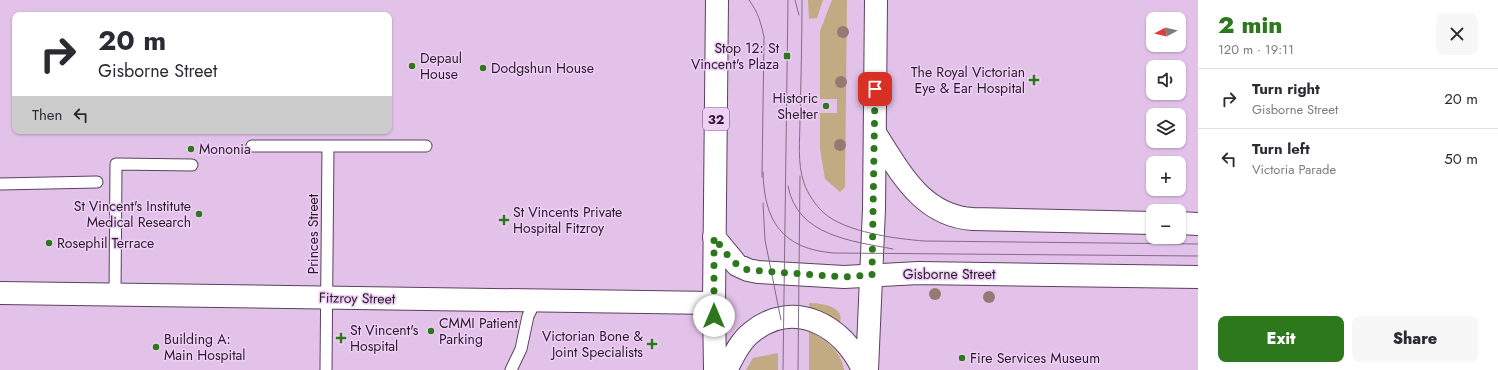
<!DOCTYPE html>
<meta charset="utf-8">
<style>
body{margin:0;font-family:Jost,sans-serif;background:#f7f7f7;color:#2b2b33;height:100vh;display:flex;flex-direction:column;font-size:15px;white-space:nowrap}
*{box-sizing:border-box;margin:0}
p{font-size:13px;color:#7c7c81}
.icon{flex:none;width:22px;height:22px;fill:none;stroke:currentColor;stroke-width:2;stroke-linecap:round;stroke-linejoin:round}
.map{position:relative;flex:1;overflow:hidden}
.sheet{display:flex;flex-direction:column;background:#fff;width:300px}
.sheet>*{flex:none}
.banner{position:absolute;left:12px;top:12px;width:380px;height:122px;border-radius:8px;box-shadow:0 1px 3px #0004;background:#fff;color:#2b2b33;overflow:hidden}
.needle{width:26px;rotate:263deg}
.buttons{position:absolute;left:1146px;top:12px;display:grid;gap:8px}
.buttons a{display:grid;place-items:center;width:40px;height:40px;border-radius:8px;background:#fff;box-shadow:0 1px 3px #0004;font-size:20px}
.pin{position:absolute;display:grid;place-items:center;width:34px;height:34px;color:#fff;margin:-17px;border-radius:8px;box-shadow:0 2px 6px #0006}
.me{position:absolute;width:44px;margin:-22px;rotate:0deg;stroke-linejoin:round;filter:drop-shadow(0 0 3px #0008)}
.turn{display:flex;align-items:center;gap:14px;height:84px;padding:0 20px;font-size:18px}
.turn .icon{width:52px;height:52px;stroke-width:2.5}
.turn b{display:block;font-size:28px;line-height:34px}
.then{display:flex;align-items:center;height:38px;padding:0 20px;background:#0003;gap:8px;font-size:15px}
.round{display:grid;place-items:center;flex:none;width:42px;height:42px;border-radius:8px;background:#f7f7f7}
.head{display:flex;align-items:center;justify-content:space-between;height:68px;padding:0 20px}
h1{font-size:24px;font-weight:800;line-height:30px;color:#2d771c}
.cta{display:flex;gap:8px;margin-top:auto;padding:8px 20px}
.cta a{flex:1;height:46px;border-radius:8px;background:#2d771c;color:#fff;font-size:16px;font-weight:800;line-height:46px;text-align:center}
.cta a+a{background:#f7f7f7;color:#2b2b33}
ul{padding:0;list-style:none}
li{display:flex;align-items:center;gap:12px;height:60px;padding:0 20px;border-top:1px solid #e1e1e2}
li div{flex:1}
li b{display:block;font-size:15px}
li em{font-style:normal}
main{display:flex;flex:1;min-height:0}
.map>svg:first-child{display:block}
.green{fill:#c2aa82}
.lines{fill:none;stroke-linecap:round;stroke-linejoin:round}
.service-casing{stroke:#5b4161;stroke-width:13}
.minor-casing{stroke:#5b4161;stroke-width:24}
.tertiary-casing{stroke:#5b4161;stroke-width:24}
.primary-casing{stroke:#5b4161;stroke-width:24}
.service{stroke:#fff;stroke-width:11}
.minor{stroke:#fff;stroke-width:22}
.tertiary{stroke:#fff;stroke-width:22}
.primary{stroke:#fff;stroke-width:22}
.tram{stroke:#826c87;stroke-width:1}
.tree{fill:#957a73}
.route{stroke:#2d771c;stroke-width:7;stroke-dasharray:0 12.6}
.poi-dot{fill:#2d771c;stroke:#efcff6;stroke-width:1.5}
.labels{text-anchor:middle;stroke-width:3;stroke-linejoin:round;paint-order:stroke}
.shield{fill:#efcff6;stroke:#635166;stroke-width:1}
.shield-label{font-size:13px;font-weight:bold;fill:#271b29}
.poi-label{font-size:14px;fill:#271b29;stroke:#efcff6;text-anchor:start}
.street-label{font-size:14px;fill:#271b29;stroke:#efcff6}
</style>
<main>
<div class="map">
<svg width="1198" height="370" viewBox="0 0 1198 370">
<rect width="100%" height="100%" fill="#e2c2e9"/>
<path class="green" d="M808,0h15l-6,18 -8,1z
M832,0h15l-2,187 -5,5 -15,-13 -5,-30v-36h17v-14h-17v-68z
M809,303c11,0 36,3 31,19l-4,2 -27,-14z
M809,331c15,8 33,20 35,39h-35z
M778,353v17h-32l7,-12z"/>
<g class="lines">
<defs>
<path id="service" d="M252,146h174
M0,184l97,-2
M115,295l1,-131 76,1
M326,370l2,-224
M511,370l10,-21 7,-33 8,-16"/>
<path id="minor" d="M0,293l714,10"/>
<path id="tertiary" d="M875,133c25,39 47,83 98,86l180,4
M1179,223l19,1
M714,237l23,28 11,5 10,2 86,5 75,-4 279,4"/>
<path id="primary" d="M715,370l-1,-67 3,-303
M726,370c7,-13 14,-29 26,-38 42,-34 92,-6 111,38
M867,370l7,-161 2,-209"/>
</defs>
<use href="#service" class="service-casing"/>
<use href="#minor" class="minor-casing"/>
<use href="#tertiary" class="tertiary-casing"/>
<use href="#primary" class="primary-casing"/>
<use href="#service" class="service"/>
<use href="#minor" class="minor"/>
<use href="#tertiary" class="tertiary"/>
<use href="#primary" class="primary"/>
<path class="tram" d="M749,0c9,12 12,23 15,37l-2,140
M795,0l4,15
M802,0c0,40 -1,79 -2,119 0,21 -3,44 4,64 4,11 11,22 20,30 21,19 72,26 101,28l273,3
M763,172c1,49 19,77 71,81l364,3
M788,186c9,50 64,55 105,63
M763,203l2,37 16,80
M783,370l5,-370
M798,370l2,-194"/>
</g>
<g class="tree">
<circle cx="843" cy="32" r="6"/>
<circle cx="841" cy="82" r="6"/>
<circle cx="840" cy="145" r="6"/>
<circle cx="935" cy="294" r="6"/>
<circle cx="989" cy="297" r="6"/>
</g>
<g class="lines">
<path class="route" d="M714,316v-79c10,13 18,28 34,33l96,7 28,-2 3,-186"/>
</g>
<g class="poi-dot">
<rect x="783" y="52" width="8" height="8" rx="2"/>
<circle cx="412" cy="66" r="4"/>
<circle cx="483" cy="68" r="4"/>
<path d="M1032 74h4v4h4v4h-4v4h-4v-4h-4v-4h4z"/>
<circle cx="826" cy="106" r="4"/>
<circle cx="191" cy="149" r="4"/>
<circle cx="199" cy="214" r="4"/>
<path d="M502 214h4v4h4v4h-4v4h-4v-4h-4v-4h4z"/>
<circle cx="49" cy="243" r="4"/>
<circle cx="431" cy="331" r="4"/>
<path d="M339 332h4v4h4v4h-4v4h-4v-4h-4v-4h4z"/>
<path d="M650 338h4v4h4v4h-4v4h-4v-4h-4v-4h4z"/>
<circle cx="156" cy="347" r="4"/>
<circle cx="962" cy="358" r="4"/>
</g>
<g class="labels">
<rect class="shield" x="703" y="108" width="26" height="22" rx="3"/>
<g class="shield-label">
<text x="716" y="124">32</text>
</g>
<g class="poi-label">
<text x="779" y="53" text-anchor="end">Stop 12: St<tspan x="779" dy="16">Vincent's Plaza</tspan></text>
<text x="420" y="63">Depaul<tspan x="420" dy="16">House</tspan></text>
<text x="491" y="73">Dodgshun House</text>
<text x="1025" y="77" text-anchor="end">The Royal Victorian<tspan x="1025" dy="16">Eye &amp; Ear Hospital</tspan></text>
<text x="818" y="103" text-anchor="end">Historic<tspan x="818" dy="16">Shelter</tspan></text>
<text x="199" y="154">Mononia</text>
<text x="191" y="211" text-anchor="end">St Vincent's Institute<tspan x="191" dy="16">Medical Research</tspan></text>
<text x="513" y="217">St Vincents Private<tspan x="513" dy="16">Hospital Fitzroy</tspan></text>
<text x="57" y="248">Rosephil Terrace</text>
<text x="439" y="328">CMMI Patient<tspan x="439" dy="16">Parking</tspan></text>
<text x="350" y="335">St Vincent's<tspan x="350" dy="16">Hospital</tspan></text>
<text x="643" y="341" text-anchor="end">Victorian Bone &amp;<tspan x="643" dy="16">Joint Specialists</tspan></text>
<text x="164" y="344">Building A:<tspan x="164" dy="16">Main Hospital</tspan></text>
<text x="970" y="363">Fire Services Museum</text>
</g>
<g class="street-label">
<text transform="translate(313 234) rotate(-90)" y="5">Princes Street</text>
<text x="949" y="279">Gisborne Street</text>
<text transform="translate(357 298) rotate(1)" y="5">Fitzroy Street</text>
</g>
</g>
</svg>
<div class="buttons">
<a><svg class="needle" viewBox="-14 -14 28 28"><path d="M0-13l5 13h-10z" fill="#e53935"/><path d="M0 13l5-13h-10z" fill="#7c7c81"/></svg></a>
<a><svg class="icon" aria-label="sound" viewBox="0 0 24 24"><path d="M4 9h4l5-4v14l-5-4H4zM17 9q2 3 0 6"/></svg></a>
<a><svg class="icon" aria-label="layers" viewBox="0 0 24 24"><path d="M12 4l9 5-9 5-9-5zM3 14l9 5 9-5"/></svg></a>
<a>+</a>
<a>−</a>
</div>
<div class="pin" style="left:875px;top:89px;background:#d93025"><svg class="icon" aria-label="arrive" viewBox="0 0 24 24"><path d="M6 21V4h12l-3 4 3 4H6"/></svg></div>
<svg class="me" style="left:714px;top:316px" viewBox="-20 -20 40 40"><circle r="19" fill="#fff"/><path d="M0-13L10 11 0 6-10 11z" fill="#2d771c"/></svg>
<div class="banner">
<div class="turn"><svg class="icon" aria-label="right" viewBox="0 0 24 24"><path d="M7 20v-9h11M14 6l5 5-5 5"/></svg><div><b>20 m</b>Gisborne Street</div></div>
<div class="then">Then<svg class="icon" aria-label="left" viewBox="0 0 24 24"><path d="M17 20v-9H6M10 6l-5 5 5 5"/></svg></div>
</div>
</div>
<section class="sheet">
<div class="head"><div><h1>2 min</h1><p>120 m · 19:11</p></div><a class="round"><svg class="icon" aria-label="close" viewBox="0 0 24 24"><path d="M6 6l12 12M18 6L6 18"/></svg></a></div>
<ul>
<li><svg class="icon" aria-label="right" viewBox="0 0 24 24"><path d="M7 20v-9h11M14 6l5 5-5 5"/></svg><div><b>Turn right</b><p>Gisborne Street</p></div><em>20 m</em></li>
<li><svg class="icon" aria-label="left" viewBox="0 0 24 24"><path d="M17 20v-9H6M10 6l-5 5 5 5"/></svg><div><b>Turn left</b><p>Victoria Parade</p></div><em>50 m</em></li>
</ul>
<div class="cta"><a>Exit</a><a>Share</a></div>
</section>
</main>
